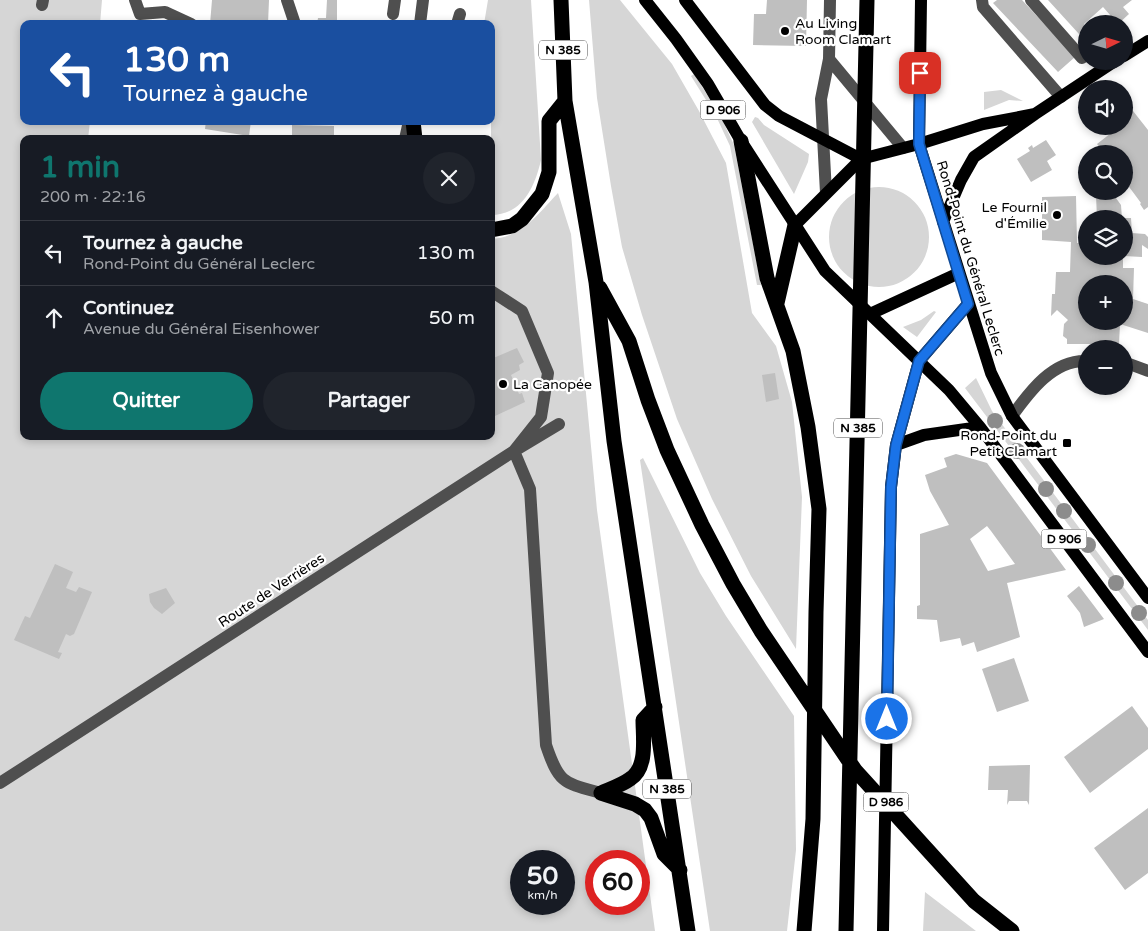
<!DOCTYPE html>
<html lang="fr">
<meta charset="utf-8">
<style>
body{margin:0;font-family:"Varela Round",sans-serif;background:#20242c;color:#f1f3f6;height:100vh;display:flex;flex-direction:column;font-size:19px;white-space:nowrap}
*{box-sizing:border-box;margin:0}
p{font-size:16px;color:#9ea1a6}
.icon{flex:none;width:28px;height:28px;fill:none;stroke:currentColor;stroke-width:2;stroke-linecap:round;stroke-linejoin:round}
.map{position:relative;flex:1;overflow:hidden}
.details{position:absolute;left:20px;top:135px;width:475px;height:305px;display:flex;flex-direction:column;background:#171b24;border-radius:10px;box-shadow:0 2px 8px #0003}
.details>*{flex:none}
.top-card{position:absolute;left:20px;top:20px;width:475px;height:105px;border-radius:10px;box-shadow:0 2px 8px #0003;background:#1a4fa0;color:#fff;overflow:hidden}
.needle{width:32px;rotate:85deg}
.buttons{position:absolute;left:1078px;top:15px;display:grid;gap:10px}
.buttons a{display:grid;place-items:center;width:55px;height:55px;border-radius:50%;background:#171b24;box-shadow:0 2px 8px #0003;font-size:25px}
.speed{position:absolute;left:510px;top:850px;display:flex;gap:10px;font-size:25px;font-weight:700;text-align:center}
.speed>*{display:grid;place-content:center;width:65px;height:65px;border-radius:50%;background:#171b24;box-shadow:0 2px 8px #0003;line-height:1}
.speed small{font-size:12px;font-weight:400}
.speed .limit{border:8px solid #d22;background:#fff;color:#111}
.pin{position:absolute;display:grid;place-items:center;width:42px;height:42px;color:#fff;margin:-21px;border-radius:10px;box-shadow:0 2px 8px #0006}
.me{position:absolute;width:55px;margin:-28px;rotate:0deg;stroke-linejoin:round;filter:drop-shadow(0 0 4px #0008)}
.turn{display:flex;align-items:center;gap:18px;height:105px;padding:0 20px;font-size:22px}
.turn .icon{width:65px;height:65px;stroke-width:2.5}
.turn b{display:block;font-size:35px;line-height:42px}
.round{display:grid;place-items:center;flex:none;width:52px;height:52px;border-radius:26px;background:#20242c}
.overview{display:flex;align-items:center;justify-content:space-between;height:85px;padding:0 20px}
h1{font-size:30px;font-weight:700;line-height:38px;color:#0f766e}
.action{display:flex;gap:10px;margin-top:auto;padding:10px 20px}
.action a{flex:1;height:58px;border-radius:30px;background:#0f766e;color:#fff;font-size:20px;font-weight:700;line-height:58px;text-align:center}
.action a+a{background:#20242c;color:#f1f3f6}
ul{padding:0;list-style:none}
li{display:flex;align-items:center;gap:15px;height:65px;padding:0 20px;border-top:1px solid #363941}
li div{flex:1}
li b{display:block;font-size:19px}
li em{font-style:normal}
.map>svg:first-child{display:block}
.green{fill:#d6d6d6;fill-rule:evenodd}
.building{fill:#bfbfbf;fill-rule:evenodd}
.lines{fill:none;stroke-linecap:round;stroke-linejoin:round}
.minor{stroke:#4f4f4f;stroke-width:12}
.major{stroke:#000;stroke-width:12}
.highway{stroke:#000;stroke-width:15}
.tree{fill:#8c8c8c}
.route-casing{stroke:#114b97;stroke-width:12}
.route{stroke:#1a73e8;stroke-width:9}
.poi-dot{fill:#000;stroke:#fff;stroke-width:2}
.labels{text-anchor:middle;stroke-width:4.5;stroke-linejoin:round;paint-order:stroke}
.shield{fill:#fff;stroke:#4c4c4c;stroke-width:1}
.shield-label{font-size:12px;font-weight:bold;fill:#000}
.poi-label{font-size:14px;fill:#000;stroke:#fff;text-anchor:start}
.street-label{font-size:14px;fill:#000;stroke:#fff}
</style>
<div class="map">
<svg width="1148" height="931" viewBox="0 0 1148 931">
<rect width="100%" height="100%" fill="#fff"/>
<path class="green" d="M0,0h102l-2,24h-76v97h66l-2,18h-64v297h467v-197c30,-1 48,-26 67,-46l13,41 26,276 58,421h-655zM521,861h43v43h-43zM596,861h43v43h-43z
M488,0h43l10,160c-6,26 -18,55 -50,55v-191h-7z
M589,0h31l52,64 27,47 27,52 26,150 24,33 16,56 10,95 -6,152 -45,-73 -39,-77 -35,-80 -35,-104 -20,-68 -11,-61 -14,-88z
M694,74l26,41 14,30 27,140h-4l-27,-139 -14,-30 -25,-40z
M1001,90l22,11 -14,-1 -25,10v-18z
M755,117l3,1 6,7 45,29 -1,8 -14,32 -42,-72z
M829 237a50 50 0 1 1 100 0a50 50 0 1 1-100 0Z
M934,311l2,1 -19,25 -14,-10 18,-7z
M976,378l16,33 156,209v10l-183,-242z
M643,458l57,115 26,43 68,100 2,134 -9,81h-77l-70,-471z
M925,892l51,39h-53z"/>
<path class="building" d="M212,0h57l-1,24h-58z
M327,0h10v24h-20l1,-6h8z
M767,0h40l-1,46 -53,-1 1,-31h12z
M997,0h25l53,57 -17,15 -65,-69z
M1048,0h84l-9,7 6,7 -11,10 -15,-17 -19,17 2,4 -7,6z
M1126,102l22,28v77l-4,3 -4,-6 1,-1 -17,-23v-26h-20l-7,-10 23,-18h4v-22z
M206,121h45l-2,15 -44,-7z
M292,125l42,1v13h-42z
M1046,140l10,15 -9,6 5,9 -21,12 -14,-23 13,-8 -2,-3 4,-3 1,3z
M1113,194l8,11 1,14h-25l-1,-24z
M1076,196l1,47h9v13h37v12h11l-1,31 15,5v29l-28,-9 -1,20h-52v-5l-4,-3 1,-12 4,-4 -11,-10 -6,6 1,-22h3l1,-22h14l1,-30 -29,-2v-43zM1086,284h38v37h-38z
M1124,218h7l1,15 13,1 3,3v12l-6,-4v12l-18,-1z
M517,348l7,14 -5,3 1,5 -9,5 8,19 3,-1 3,9 -30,14 -4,-7v-50z
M775,373l4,26 -13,3 -4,-27z
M956,454l31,9 79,107 -59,13 13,54 -43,15 -3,-10 -12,4 -2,-8 -20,4 -3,-22 -20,-1v-13l3,-1v-71l29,-9 -19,-34 -5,-16 22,-8 -3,-9zM987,526l4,5 24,33 -27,7 -18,-32z
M55,564l18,8 -7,16 10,4 3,-5 13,5 -18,42 -4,2 -4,-2 -8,18 4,1 -3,6 -45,-19 11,-24 5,2z
M1079,586l16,21 9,12 -20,8 -4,-14 -13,-17z
M166,588l9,15 -13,11 -8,-6 -4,-6 -1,-8z
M1014,658l15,43 -32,11 -15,-43z
M1132,706l16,22v21l-58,44 -26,-36z
M1030,765l-1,40 -2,-4h-18l-2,4 1,-15h-20l1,-24z
M1148,808v65l-23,17 -31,-42z"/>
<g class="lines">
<path class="minor" d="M135,0l5,14 25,-2 26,12
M287,0l8,24
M982,0l1,7 78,90
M1031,0l51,58
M42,5l1,-5
M393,14l2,-14
M420,24l3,-24
M457,24l3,-10
M829,59l74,89
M405,139l4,-18
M826,193l-5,-94 8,-40 1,-59
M491,291l31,20 26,62 -7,44 -27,34 16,38 16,256c13,39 18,38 55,48
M1124,362l24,9
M1012,416c18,-25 41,-56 74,-55
M0,783l514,-332 45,-27"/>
<path class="major" d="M645,0l31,39 32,45 33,57 84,130 124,119 31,37 168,225
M685,0l80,105 14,11 82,43
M921,0l-2,144 72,229 21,43 136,182
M1124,56l24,-15
M943,222l18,-42 13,-23 61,-43 80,-53
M795,225l66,-66 58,-15 64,-20 52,-10
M870,314l89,-41
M896,445l28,-10 56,-8
M883,931l8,-444 5,-42 23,-84 49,-57"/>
<path class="highway" d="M561,0l4,101 31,181 18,159 74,490
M413,121l2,18
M741,141l26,137 26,73 15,76 11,82 -3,103 -3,207 -9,112
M491,230l21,-4 10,-7 20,-25 7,-22v-51l16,-20
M600,288l29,53 19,59 19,50 35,75 31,59 28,47 94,139 119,131 38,30
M777,303l18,-78
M601,793l34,11 10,6 6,8 13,36 16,16
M601,793c9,-4 21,-8 29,-14 18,-11 13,-41 13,-59l12,-13
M846,931l21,-931"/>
</g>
<g class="tree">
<circle cx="995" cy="421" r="8"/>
<circle cx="1017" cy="451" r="8"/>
<circle cx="1046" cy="489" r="8"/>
<circle cx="1064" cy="511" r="8"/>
<circle cx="1088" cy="545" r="8"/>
<circle cx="1116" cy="583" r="8"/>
<circle cx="1139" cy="613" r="8"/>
</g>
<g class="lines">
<defs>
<path id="route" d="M887,719l4,-232 5,-42 23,-84 49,-57 -49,-160 1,-71"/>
</defs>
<use href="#route" class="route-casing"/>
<use href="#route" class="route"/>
</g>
<g class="poi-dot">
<circle cx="785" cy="31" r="5"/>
<circle cx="1057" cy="215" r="5"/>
<circle cx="503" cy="384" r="5"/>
<rect x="1062" y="438" width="10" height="10" rx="2.5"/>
</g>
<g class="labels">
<g class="shield">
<rect x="539" y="40.5" width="48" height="19" rx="4"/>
<rect x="700.5" y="100.5" width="45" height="19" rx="4"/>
<rect x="834" y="418.5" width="48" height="19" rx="4"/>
<rect x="1041.5" y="529.5" width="45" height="19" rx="4"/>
<rect x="643" y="779.5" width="48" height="19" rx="4"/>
<rect x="863.5" y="792.5" width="45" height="19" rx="4"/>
</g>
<g class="shield-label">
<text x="563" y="54">N 385</text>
<text x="723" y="114">D 906</text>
<text x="858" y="432">N 385</text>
<text x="1064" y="543">D 906</text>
<text x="667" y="793">N 385</text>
<text x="886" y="806">D 986</text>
</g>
<g class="poi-label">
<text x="795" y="28">Au Living<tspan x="795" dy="16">Room Clamart</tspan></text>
<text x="1047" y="212" text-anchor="end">Le Fournil<tspan x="1047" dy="16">d'Émilie</tspan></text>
<text x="513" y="389">La Canopée</text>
<text x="1057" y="440" text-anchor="end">Rond-Point du<tspan x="1057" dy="16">Petit Clamart</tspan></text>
</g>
<g class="street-label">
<text transform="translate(971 258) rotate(73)" y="5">Rond-Point du Général Leclerc</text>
<text transform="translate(271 590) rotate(-33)" y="5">Route de Verrières</text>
</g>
</g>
</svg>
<div class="buttons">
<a><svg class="needle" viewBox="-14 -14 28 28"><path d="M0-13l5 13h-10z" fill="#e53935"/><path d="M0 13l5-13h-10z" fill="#9ea1a6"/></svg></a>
<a><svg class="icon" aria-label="sound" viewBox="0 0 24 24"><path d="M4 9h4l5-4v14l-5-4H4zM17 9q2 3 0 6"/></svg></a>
<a><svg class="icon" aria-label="search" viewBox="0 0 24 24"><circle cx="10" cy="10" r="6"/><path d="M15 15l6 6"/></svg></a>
<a><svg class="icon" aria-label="layers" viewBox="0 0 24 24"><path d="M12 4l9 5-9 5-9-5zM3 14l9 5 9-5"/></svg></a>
<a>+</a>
<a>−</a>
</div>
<div class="speed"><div>50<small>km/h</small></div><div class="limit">60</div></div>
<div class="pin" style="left:920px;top:73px;background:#d93025"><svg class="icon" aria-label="arrive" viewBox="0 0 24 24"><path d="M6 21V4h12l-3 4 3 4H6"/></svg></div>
<svg class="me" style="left:887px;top:719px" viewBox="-20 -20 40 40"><circle r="17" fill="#1a73e8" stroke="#fff" stroke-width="3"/><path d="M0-11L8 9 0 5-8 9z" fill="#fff"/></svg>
<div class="top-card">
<div class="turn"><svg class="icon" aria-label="left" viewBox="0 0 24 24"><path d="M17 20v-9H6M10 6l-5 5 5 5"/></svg><div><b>130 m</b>Tournez à gauche</div></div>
</div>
<section class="details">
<div class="overview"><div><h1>1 min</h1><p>200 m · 22:16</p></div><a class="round"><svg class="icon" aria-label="close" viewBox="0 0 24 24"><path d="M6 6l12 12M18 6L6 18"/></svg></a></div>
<ul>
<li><svg class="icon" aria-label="left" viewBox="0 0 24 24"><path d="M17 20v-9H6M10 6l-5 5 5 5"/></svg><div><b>Tournez à gauche</b><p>Rond-Point du Général Leclerc</p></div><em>130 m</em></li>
<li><svg class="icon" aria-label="ahead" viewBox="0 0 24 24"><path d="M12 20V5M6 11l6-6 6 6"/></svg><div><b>Continuez</b><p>Avenue du Général Eisenhower</p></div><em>50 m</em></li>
</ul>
<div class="action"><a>Quitter</a><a>Partager</a></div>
</section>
</div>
